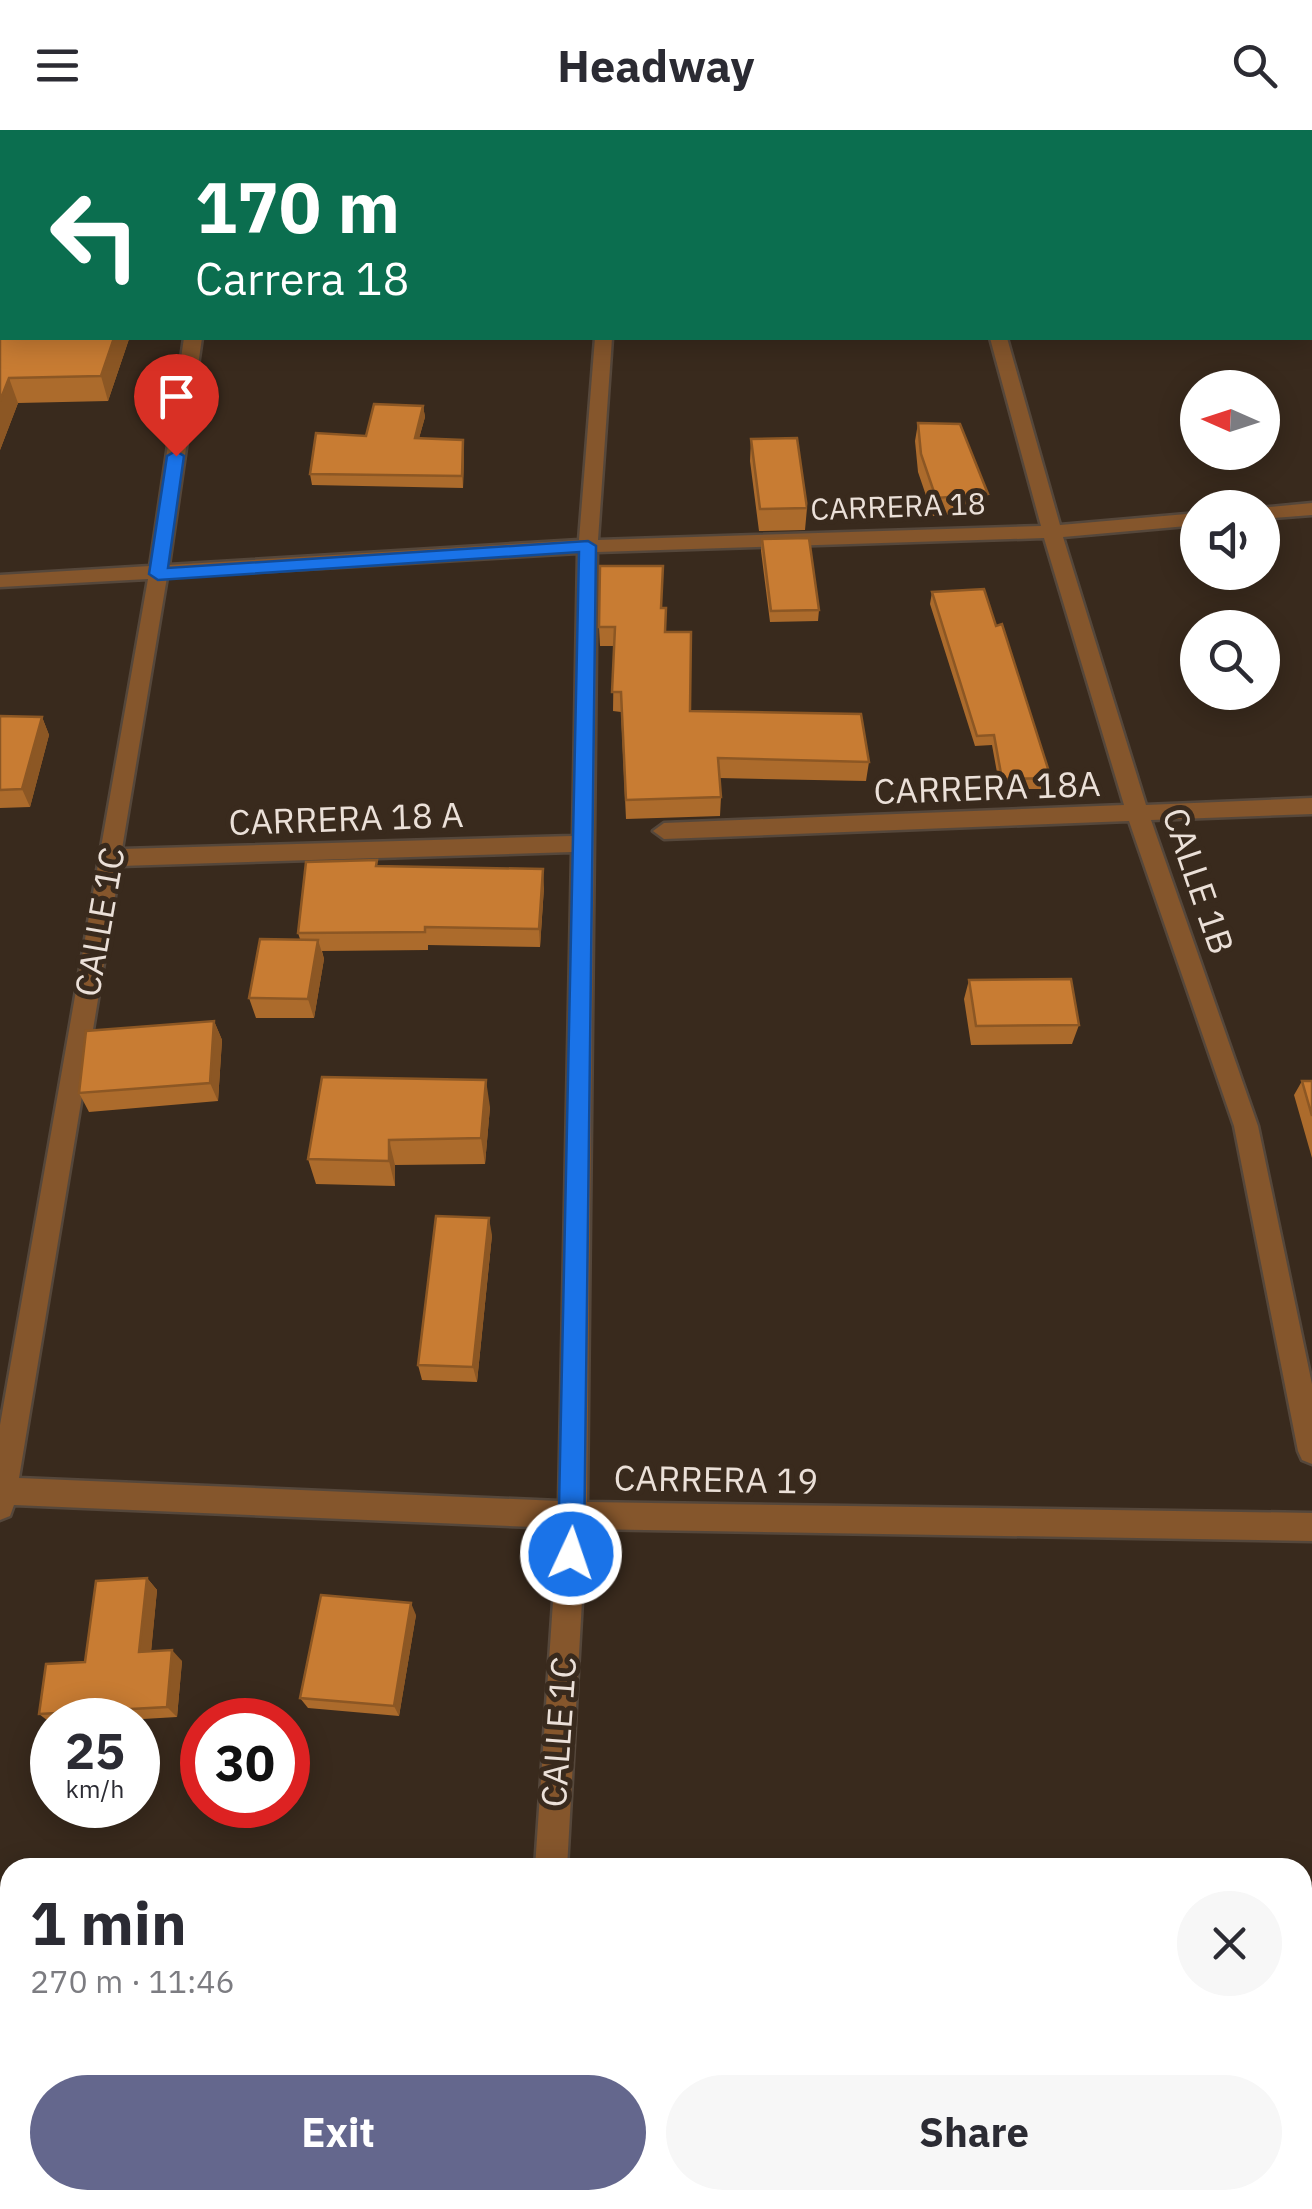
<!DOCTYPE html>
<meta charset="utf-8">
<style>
body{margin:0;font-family:"IBM Plex Sans",sans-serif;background:#f7f7f7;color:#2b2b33;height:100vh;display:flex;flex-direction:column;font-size:38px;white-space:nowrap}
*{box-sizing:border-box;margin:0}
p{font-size:32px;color:#7c7c81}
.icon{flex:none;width:55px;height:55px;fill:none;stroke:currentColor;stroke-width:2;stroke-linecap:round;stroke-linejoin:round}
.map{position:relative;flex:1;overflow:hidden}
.panel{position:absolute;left:0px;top:1728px;width:1312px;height:352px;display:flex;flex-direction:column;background:#fff;border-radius:30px 30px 0 0;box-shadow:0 5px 25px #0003}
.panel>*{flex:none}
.guide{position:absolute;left:0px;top:0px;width:1312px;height:210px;box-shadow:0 5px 25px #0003;background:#0b6e4f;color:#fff;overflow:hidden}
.needle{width:65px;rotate:273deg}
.buttons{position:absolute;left:1180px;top:240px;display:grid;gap:20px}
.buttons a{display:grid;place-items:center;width:100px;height:100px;border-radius:50%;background:#fff;box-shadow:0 5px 25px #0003;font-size:50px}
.speed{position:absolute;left:30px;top:1568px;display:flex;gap:20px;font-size:50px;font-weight:700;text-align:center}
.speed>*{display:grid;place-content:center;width:130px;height:130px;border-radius:50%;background:#fff;box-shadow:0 5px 25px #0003;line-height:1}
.speed small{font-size:25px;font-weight:400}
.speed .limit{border:15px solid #d22;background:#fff;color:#111}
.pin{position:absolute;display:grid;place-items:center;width:85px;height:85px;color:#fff;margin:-102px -42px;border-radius:50% 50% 50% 0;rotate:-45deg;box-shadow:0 0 10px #0007}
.pin .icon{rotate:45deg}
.me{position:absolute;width:110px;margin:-55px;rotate:3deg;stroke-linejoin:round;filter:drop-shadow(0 0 8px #0008)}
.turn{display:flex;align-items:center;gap:35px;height:210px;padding:0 30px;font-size:45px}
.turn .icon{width:130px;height:130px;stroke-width:2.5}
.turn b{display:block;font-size:70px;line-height:85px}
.round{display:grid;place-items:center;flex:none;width:105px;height:105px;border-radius:52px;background:#f7f7f7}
.headline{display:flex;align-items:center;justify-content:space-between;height:170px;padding:0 30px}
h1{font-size:60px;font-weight:700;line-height:75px}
.action{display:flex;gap:20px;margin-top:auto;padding:20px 30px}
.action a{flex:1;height:115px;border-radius:60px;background:#64678d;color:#fff;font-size:40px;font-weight:700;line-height:115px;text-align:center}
.action a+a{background:#f7f7f7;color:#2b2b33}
header{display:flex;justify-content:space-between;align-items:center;height:130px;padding:0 30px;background:#fff;font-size:45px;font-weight:700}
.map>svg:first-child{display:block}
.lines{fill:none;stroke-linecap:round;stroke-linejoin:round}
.minor-casing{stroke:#55473b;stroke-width:5}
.minor{fill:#85562c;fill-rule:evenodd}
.wall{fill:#ac6b2c}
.shaded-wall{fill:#8c5724}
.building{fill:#c87c33;stroke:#8c5724;stroke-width:2.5}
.route{fill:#1a73e8;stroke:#114b97;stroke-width:2.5}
.labels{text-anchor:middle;stroke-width:10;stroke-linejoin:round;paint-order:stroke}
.far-street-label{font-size:30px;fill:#ebe0d8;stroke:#392a1d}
.street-label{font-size:35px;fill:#ebe0d8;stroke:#392a1d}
</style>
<header><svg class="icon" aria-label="menu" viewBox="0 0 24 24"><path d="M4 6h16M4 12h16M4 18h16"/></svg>Headway<svg class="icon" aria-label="search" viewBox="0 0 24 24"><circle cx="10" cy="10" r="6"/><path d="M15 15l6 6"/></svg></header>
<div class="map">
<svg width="1312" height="2079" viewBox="0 0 1312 2079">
<rect width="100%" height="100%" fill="#392a1d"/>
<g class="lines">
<defs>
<path id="minor" d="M218,0h16v2h-15z
M604,0h16v2h-15z
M934,0h16v2h-15z
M2,77v15l-2,1v-15z
M1310,103h2v10h-2z
M184,208h18l-33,227 410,-25 16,-202h17l-14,202 443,-14 -51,-188h17l53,187 138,-12v12l-135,12 83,268 166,-7v16l-161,6 107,306 54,258v80l-10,-4 -4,-9 -64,-325 -105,-305 -465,18 -11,-8 11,-8 460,-18 -80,-267 -447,14 -10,950 725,11v28l-726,-12 -19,339h-32l23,-340 -544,-23 -4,11 -10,4v-95l148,-846 -148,8v-12l150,-9zM578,423l-5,283 -451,13 45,-272zM572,722l-13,649 -540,-23 101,-612z
M1312,373v12l-50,4 -2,-11z
M512,2070h34v9h-34z"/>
</defs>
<use href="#minor" class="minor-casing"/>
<use href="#minor" class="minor"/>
</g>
<path class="wall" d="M2,208h127v1l-21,62 -90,2 -18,47z
M423,276l2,11 -6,21 45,13 -1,37 -151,-3 -2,-11 56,-38z
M918,293l70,71 -4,17 -51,5 -15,-44 -3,-31z
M751,309l56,69 -2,22 -46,1 -9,-70z
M762,409l57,71 -1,11 -48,1 -9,-71z
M932,462l64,34 55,152 -3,11h-48l-8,-44 -17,1 -45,-142z
M662,478l4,24 24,79 179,51 -3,19 -147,-3 2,19 -1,19 -94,3 -5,-107 -8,-1 1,-65h-14l-1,-19z
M0,586l42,1 7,18 -19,72 -30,1z
M378,736l166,21 -4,60 -112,-2v5l-106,1 2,8 -10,59h-58l-7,-20 51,-59 -2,-6z
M969,850l110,45 -7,19 -101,1 -7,-46z
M214,891l8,19 -4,61 -129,11 -10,-19z
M1302,951h10v77l-18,-63z
M490,977l-5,57 -90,1v21l-79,-2 -8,-25z
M492,1105l-15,147 -55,-2 -4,-15z
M147,1448l10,12 -6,61 31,10 -5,56 -51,3h-74v4l-13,-10 46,-52z
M416,1485l-17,101 -91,-8 -8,-10z"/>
<path class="shaded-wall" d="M114,208h15v1l-21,62 -7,-25z
M9,248l9,25 -18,47v-49z
M423,276l2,11 -9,32 -1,-11z
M463,310l1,11 -1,37 -1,-12z
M42,587l7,18 -19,72 -8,-18z
M543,739l1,18 -4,60 -1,-18z
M318,810l6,19 -10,59 -6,-19z
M214,891l8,19 -4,61 -8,-18z
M486,950l4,27 -5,57 -4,-26z
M389,1010l6,25v21l-6,-25z
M489,1088l3,17 -15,147 -4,-15z
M147,1448l10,12 -7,73 -11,-11z
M411,1473l5,12 -17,101 -5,-10z
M172,1520l10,11 -5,56 -10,-10z"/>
<path class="building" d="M88,0h65v2h-66z
M959,0h80l1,2h-81z
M2,159v49h112l-13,38 -92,2 -9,23v-107z
M374,274l49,2 -8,32 48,2 -1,36 -152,-2 6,-41 50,3z
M918,293l42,1 28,70 -52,4 -15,-44z
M797,308l10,70 -47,1 -9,-70z
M809,408l10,72 -48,1 -9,-72z
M600,436h63l-2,42h5l-1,24h26l-1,79 171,3 8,48 -151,-4 3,39 -95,3 -5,-108h-9l3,-65h-16z
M984,459l12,37 6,-2 49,154 -49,1 -8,-44 -17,1 -45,-144z
M0,586l42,1 -20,72 -22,1z
M377,730l-1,6 167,3 -4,60 -114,-2v5l-127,1 8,-71z
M260,809l58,1 -10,59 -59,-1z
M1071,849l8,46 -103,1 -7,-46z
M214,891l-4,62 -131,10 7,-62z
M322,947l164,3 -5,58 -92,2v21l-81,-2z
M1302,951h10v35z
M436,1086l53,2 -16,149 -55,-2z
M147,1448l-8,74 33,-2 -5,57 -128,7 7,-50 39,-2 11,-81z
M321,1465l90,8 -17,103 -94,-8z"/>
<path class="route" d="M176,321l8,5 -16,112 420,-27 8,5 -12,1008 -4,9 -9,4 -9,-4 -4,-9 21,-1002 -421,28 -9,-6 18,-118z"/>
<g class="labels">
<g class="far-street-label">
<text transform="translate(898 377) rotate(-2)" y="10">CARRERA 18</text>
</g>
<g class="street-label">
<text transform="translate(987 658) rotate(-2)" y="12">CARRERA 18A</text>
<text transform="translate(346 689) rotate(-2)" y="12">CARRERA 18 A</text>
<text transform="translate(1198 751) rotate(71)" y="12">CALLE 1B</text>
<text transform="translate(100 792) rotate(-80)" y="12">CALLE 1C</text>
<text transform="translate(716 1350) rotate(1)" y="12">CARRERA 19</text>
<text transform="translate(559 1602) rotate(-86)" y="12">CALLE 1C</text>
</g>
</g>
</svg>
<div class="buttons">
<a><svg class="needle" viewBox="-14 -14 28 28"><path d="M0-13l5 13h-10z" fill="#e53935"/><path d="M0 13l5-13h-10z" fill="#7c7c81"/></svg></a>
<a><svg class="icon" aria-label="sound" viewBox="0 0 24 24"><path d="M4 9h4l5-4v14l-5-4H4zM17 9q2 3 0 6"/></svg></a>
<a><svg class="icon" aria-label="search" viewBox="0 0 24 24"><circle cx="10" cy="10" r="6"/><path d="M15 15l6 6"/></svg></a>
</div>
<div class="speed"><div>25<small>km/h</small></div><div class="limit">30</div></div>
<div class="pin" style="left:176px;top:326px;background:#d93025"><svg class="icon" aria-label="arrive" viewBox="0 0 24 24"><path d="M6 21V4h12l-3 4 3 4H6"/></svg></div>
<svg class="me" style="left:571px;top:1424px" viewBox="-20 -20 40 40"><circle r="17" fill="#1a73e8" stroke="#fff" stroke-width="3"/><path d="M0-11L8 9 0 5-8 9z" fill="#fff"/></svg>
<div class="guide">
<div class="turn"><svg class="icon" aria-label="left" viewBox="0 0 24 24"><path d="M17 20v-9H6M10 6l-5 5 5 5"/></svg><div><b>170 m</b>Carrera 18</div></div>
</div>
<section class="panel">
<div class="headline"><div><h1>1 min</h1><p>270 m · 11:46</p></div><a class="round"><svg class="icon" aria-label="close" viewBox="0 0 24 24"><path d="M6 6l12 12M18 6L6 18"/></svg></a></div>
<div class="action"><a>Exit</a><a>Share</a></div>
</section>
</div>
